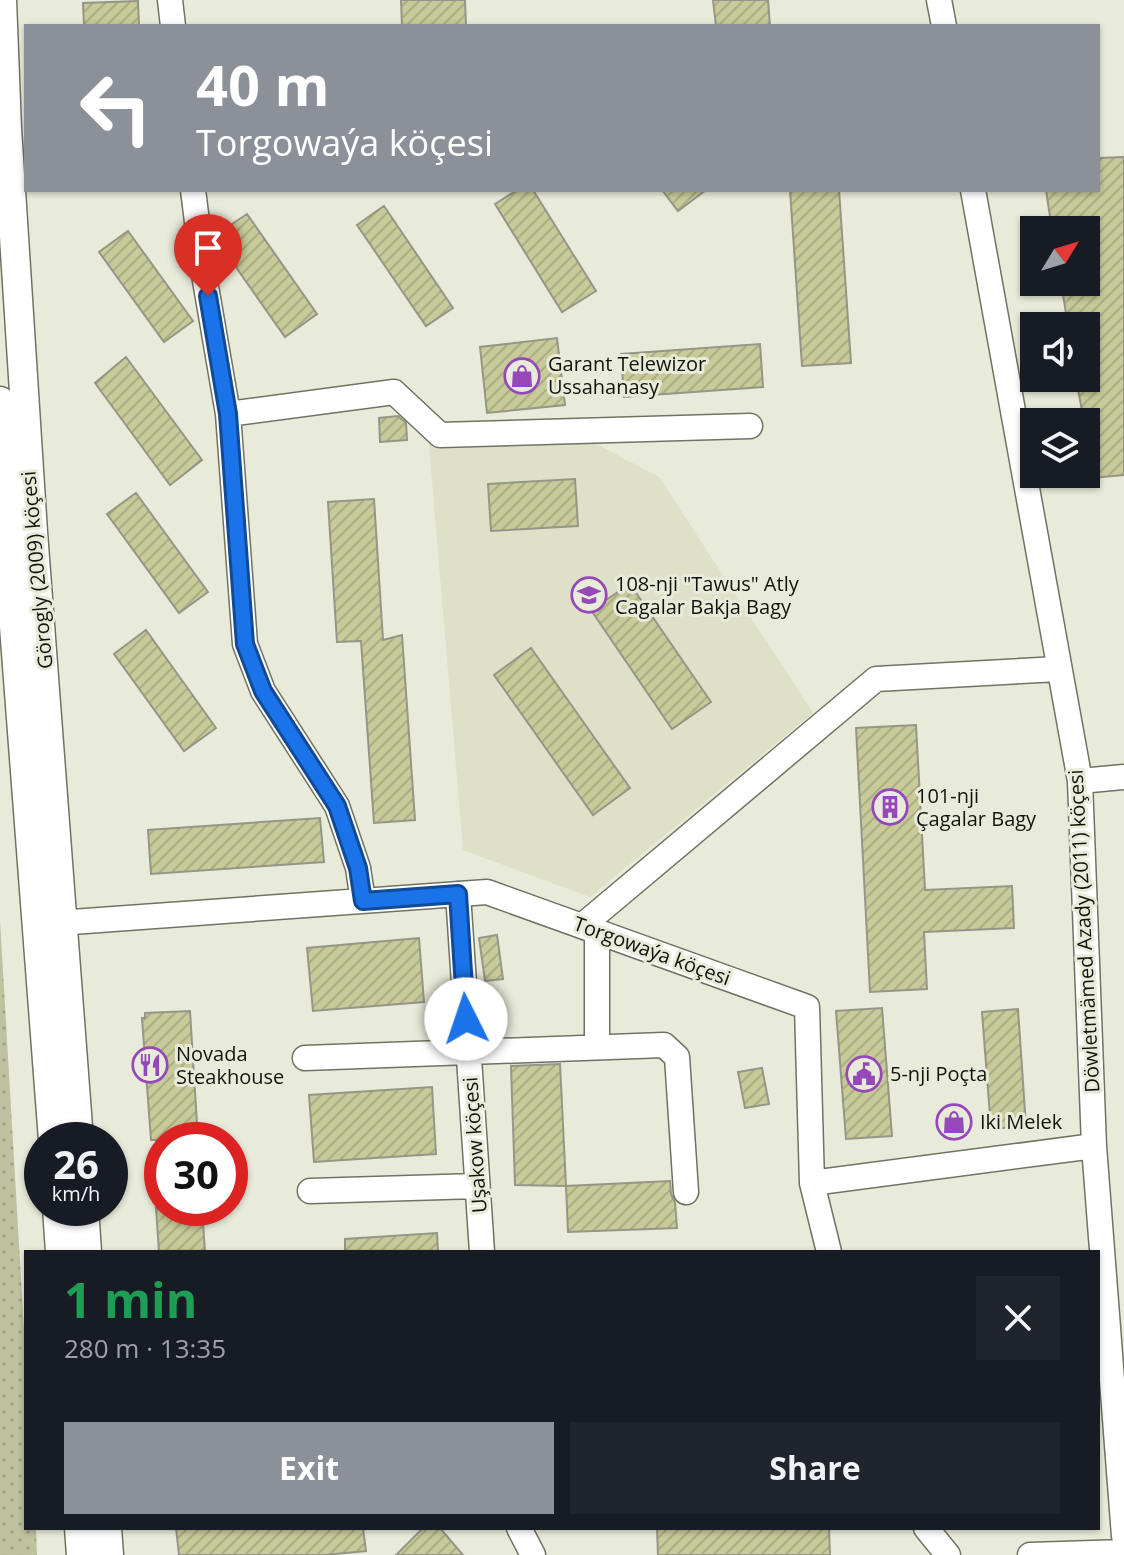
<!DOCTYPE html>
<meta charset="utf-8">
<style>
body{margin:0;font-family:"Open Sans",sans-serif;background:#20242c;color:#f1f3f6;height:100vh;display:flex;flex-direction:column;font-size:30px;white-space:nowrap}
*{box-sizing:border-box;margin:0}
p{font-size:26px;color:#9ea1a6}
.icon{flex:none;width:44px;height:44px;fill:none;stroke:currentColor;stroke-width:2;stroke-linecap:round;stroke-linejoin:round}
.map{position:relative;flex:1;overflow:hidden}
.side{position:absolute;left:24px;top:1250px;width:1076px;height:280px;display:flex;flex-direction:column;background:#171b24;border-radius:0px;box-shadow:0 2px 6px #0004}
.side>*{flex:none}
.guide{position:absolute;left:24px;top:24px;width:1076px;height:168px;border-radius:0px;box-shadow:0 2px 6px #0004;background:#8c9099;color:#fff;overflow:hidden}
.needle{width:52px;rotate:52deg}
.controls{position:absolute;left:1020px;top:216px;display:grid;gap:16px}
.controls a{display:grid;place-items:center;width:80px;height:80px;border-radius:0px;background:#171b24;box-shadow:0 2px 6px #0004;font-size:40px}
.speed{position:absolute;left:24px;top:1122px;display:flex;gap:16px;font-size:40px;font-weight:700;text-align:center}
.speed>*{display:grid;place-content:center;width:104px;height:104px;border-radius:50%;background:#171b24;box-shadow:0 2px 6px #0004;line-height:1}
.speed small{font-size:20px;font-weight:400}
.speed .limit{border:12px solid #d22;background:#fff;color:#111}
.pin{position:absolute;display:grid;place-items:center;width:68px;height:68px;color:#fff;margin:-82px -34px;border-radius:50% 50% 50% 0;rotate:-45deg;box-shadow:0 0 8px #0007}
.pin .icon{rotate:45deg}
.me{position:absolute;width:88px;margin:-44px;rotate:356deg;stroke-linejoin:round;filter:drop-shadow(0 0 6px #0008)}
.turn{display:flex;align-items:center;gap:28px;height:168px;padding:0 40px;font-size:36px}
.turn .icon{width:104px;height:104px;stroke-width:2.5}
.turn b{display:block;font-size:56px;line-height:68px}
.round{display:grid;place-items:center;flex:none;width:84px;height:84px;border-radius:0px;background:#20242c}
.overview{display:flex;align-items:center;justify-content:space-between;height:136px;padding:0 40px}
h1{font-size:48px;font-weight:700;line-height:60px;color:#1e9e55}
.action{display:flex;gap:16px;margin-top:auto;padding:16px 40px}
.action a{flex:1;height:92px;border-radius:0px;background:#8c9099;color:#fff;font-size:32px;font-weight:700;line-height:92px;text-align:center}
.action a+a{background:#20242c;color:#f1f3f6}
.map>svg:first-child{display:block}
.built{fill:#dfe0c8}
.grass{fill:url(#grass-dots)}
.building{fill:url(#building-hatch);stroke:#959687;stroke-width:2}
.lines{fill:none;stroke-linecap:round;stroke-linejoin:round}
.minor-casing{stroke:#717264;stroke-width:27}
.tertiary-casing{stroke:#717264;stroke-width:31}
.minor{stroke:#fff;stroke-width:24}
.tertiary{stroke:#fff;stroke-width:28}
.route-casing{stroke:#114b97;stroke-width:20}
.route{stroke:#1a73e8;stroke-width:14}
.labels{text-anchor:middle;stroke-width:6;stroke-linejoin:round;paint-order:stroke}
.poi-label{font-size:20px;fill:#13130d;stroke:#e9ebda;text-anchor:start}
.street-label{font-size:20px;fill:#13130d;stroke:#e9ebda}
</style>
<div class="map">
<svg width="1124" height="1555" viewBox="0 0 1124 1555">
<defs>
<pattern id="grass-dots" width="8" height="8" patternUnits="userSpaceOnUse" patternTransform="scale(2)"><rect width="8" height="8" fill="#bfc1a1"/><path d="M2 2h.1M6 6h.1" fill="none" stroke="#a3a589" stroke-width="1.8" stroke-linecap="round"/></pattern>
<pattern id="building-hatch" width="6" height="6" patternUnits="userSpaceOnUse" patternTransform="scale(2)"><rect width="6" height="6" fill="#c8ca99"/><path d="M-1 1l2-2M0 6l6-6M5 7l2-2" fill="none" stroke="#abad83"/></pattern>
</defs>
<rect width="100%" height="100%" fill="#e9ebda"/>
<path class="built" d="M587,439l72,38 154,236 -223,184 -127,-47 -34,-405z"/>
<path class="grass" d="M0,920l26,444v164h10l1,27h-37z"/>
<path class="building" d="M401,0h64l1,26h-64z
M713,0h55l2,26h-54z
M138,1l1,25h-55l-1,-23z
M1124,157v318l-31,3 -7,-56h-2l-8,-44h10v-52h-18l-7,-44h25v-52h-34l-6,-40h52v-32z
M517,190h16l63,101 -34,21 -67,-108z
M662,190h44l-28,21z
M790,190h49l12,173 -49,3z
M384,206l69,102 -27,18 -69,-101z
M247,214l70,100 -32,23 -71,-101z
M128,231l65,90 -29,21 -65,-90z
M557,338l8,67 -78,8 -7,-66z
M760,344l3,43 -139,10 -3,-43z
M126,357l76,103 -32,25 -75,-102z
M398,416l8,7 1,17 -27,2 -1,-24z
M575,479l3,47 -87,5 -3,-47z
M136,493l72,99 -29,21 -72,-99z
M374,499l9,141 19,-5 13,185 -41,3 -13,-182 -24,1 -9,-140z
M630,584l81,118 -39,27 -81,-119z
M146,630l70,98 -32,23 -70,-97z
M531,648l99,140 -37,27 -99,-140z
M916,725l9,165 87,-4 2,42 -90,4 3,57 -57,3 -14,-264z
M320,818l4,44 -173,12 -3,-44z
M497,935l6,44 -18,2 -6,-43z
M419,938l5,64 -111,9 -6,-63z
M882,1008l10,128 -46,3 -10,-128z
M1018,1009l8,117 -35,3 -9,-117z
M190,1011l8,129h-47l-9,-122h3v-5z
M560,1064l6,122 -51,-1 -4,-119z
M762,1068l7,36 -24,4 -7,-36z
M432,1087l4,67 -122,8 -5,-67z
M670,1181l1,13 4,8 2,26 -109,4 -2,-46z
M156,1208h46l3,44h-46z
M437,1233l1,19h-93v-13z
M176,1528h187l3,23 -41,4h-146z
M423,1528h17l23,27h-67z
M657,1528h172l1,27h-172z"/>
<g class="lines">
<defs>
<path id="minor" d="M170,0l3,26
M939,0l5,26
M193,190l10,79 25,145 17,230 18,47 74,115 21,62 5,33
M973,190l107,591 14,365 30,390
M228,414l166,-22 46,43 310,-9
M1080,781l44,-4
M458,894l24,358
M44,924l443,-32 320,115 5,176 282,-37
M582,926l294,-247 182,-10
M597,932v115
M305,1058l359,-13 13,12 9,135
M812,1183l17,69
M310,1191l167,-5
M519,1528l14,27
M926,1528l22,27
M1030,1555l94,-3"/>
<path id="tertiary" d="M2,0l5,128 26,404 46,608
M0,401l7,133 46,606
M57,1208l3,44
M84,1208l3,44
M79,1528l2,27
M107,1528l2,27"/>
</defs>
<use href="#minor" class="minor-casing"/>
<use href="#tertiary" class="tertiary-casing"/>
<use href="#minor" class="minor"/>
<use href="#tertiary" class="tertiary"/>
</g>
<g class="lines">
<defs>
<path id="route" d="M208,296l20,118 17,230 18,47 74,115 21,62 5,33 95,-7 8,125"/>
</defs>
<use href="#route" class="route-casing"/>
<use href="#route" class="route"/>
</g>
<defs>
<symbol id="shop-ring" viewBox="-11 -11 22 22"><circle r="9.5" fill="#e9ebda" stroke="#9448b9" stroke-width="1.5"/><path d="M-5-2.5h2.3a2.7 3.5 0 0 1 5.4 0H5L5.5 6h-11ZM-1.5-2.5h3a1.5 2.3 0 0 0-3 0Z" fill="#9448b9"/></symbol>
<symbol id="school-ring" viewBox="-11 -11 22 22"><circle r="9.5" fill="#e9ebda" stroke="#9448b9" stroke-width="1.5"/><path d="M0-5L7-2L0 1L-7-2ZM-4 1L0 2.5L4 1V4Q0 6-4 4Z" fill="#9448b9"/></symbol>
<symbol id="building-ring" viewBox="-11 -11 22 22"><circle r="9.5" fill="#e9ebda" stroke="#9448b9" stroke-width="1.5"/><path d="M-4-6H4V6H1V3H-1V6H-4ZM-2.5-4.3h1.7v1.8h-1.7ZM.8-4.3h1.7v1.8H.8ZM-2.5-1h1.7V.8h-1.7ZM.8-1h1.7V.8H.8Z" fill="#9448b9"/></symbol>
<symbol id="restaurant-ring" viewBox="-11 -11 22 22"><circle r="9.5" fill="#e9ebda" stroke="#9448b9" stroke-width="1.5"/><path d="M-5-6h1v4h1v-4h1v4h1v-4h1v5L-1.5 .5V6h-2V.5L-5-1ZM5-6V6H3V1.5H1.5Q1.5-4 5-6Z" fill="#9448b9"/></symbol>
<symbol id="civic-ring" viewBox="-11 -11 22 22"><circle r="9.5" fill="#e9ebda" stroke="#9448b9" stroke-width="1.5"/><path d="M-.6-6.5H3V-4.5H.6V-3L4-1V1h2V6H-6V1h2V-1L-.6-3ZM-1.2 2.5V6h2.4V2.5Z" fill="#9448b9"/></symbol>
</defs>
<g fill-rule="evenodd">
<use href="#shop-ring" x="502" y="356" width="40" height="40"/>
<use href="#school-ring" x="569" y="575" width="40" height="40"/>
<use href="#building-ring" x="870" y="787" width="40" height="40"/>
<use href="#restaurant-ring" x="130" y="1045" width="40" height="40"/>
<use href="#civic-ring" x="844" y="1054" width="40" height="40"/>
<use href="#shop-ring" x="934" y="1102" width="40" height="40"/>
</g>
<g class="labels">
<g class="poi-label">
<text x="548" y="371">Garant Telewizor<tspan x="548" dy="23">Ussahanasy</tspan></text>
<text x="615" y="591">108-nji "Tawus" Atly<tspan x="615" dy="23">Cagalar Bakja Bagy</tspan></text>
<text x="916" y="803">101-nji<tspan x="916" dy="23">Çagalar Bagy</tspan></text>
<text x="176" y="1061">Novada<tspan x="176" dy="23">Steakhouse</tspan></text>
<text x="890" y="1081">5-nji Poçta</text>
<text x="980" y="1129">Iki Melek</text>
</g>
<g class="street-label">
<text transform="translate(37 570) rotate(-95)" y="7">Görogly (2009) köçesi</text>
<text transform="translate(1084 931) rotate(-93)" y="7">Döwletmämed Azady (2011) köçesi</text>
<text transform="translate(652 951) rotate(20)" y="7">Torgowaýa köçesi</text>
<text transform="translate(475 1145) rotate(-94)" y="7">Uşakow köçesi</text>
</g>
</g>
</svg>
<div class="controls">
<a><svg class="needle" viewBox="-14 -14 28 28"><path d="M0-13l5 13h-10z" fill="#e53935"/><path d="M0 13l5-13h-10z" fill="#9ea1a6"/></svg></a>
<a><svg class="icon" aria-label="sound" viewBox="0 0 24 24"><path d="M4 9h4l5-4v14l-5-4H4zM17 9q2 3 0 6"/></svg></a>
<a><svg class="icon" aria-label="layers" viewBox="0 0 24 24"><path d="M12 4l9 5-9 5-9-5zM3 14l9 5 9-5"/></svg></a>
</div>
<div class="speed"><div>26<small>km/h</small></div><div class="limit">30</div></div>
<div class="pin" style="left:208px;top:296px;background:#d93025"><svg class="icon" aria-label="arrive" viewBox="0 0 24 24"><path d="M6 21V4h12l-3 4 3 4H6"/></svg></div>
<svg class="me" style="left:466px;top:1019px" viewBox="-20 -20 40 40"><circle r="19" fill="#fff"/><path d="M0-13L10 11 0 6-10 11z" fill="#1a73e8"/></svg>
<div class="guide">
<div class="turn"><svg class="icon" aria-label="left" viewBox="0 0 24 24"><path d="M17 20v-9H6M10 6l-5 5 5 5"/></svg><div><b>40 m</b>Torgowaýa köçesi</div></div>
</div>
<section class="side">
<div class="overview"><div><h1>1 min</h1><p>280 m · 13:35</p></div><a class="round"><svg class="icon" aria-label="close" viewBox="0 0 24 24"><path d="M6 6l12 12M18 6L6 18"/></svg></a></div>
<div class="action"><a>Exit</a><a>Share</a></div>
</section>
</div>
